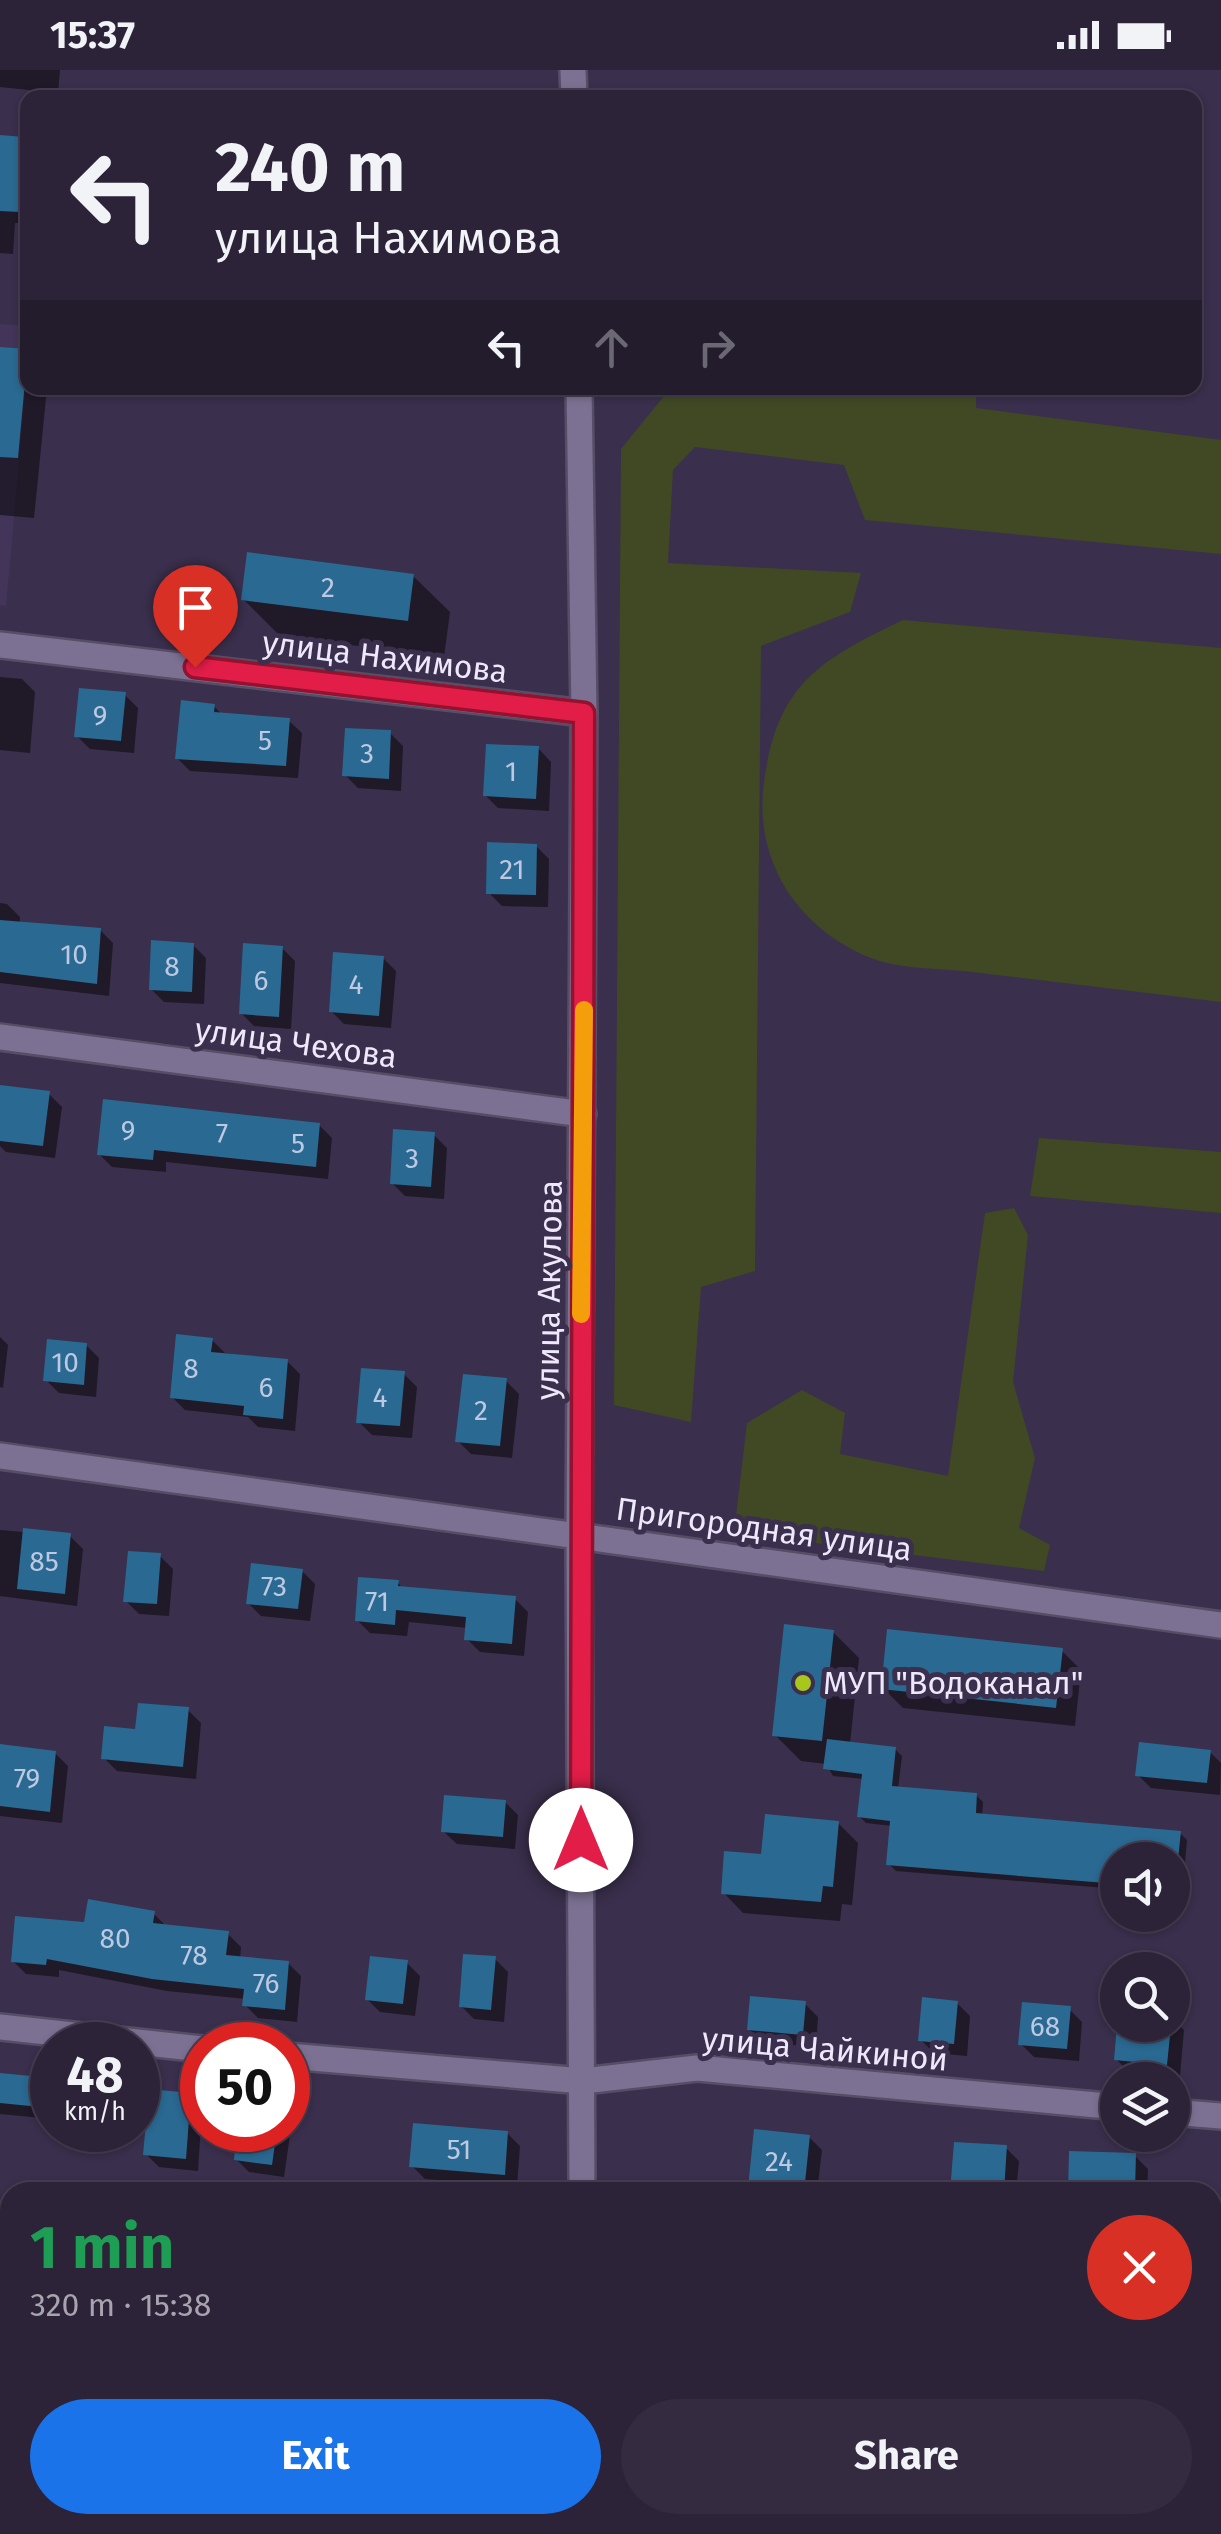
<!DOCTYPE html>
<meta charset="utf-8">
<style>
body{margin:0;font-family:"Fira Sans",sans-serif;background:#342b41;color:#f1f3f6;height:100vh;display:flex;flex-direction:column;font-size:38px;white-space:nowrap}
*{box-sizing:border-box;margin:0}
p{font-size:32px;color:#a6a4ae}
.icon{flex:none;width:55px;height:55px;fill:none;stroke:currentColor;stroke-width:2;stroke-linecap:round;stroke-linejoin:round}
.map{position:relative;flex:1;overflow:hidden}
.side{position:absolute;left:0px;top:2112px;width:1222px;height:352px;display:flex;flex-direction:column;background:#2c2339;border-radius:30px 30px 0 0;box-shadow:0 2px 8px #0004,0 0 0 2px #484053}
.side>*{flex:none}
.top-card{position:absolute;left:20px;top:20px;width:1182px;height:305px;border-radius:20px;box-shadow:0 2px 8px #0004,0 0 0 2px #484053;background:#2c2339;color:#f1f3f6;overflow:hidden}
.fabs{position:absolute;left:1100px;top:1772px;display:grid;gap:20px}
.fabs a{display:grid;place-items:center;width:90px;height:90px;border-radius:50%;background:#2c2339;box-shadow:0 2px 8px #0004,0 0 0 2px #484053;font-size:50px}
.speed{position:absolute;left:30px;top:1952px;display:flex;gap:20px;font-size:50px;font-weight:700;text-align:center}
.speed>*{display:grid;place-content:center;width:130px;height:130px;border-radius:50%;background:#2c2339;box-shadow:0 2px 8px #0004,0 0 0 2px #484053;line-height:1}
.speed small{font-size:25px;font-weight:400}
.speed .limit{border:15px solid #d22;background:#fff;color:#111}
.pin{position:absolute;display:grid;place-items:center;width:85px;height:85px;color:#fff;margin:-102px -42px;border-radius:50% 50% 50% 0;rotate:-45deg;box-shadow:0 0 10px #0007}
.pin .icon{rotate:45deg}
.me{position:absolute;width:110px;margin:-55px;rotate:0deg;stroke-linejoin:round;filter:drop-shadow(0 0 8px #0008)}
.turn{display:flex;align-items:center;gap:35px;height:210px;padding:0 30px;font-size:45px}
.turn .icon{width:130px;height:130px;stroke-width:2.5}
.turn b{display:block;font-size:70px;line-height:85px}
.lanes{display:flex;align-items:center;height:95px;padding:0 30px;background:#0003;justify-content:center;gap:50px;direction:ltr}
.lanes .off{opacity:.35}
.round{display:grid;place-items:center;flex:none;width:105px;height:105px;border-radius:52px;background:#342b41}
.headline{display:flex;align-items:center;justify-content:space-between;height:170px;padding:0 30px}
h1{font-size:60px;font-weight:700;line-height:75px;color:#1e9e55}
.button{display:flex;gap:20px;margin-top:auto;padding:20px 30px}
.button a{flex:1;height:115px;border-radius:60px;background:#1a73e8;color:#fff;font-size:40px;font-weight:700;line-height:115px;text-align:center}
.button a+a{background:#342b41;color:#f1f3f6}
.status{display:flex;justify-content:space-between;align-items:center;height:70px;padding:0 50px;background:#2c2339;direction:ltr}
.status svg{height:28px;fill:currentColor}
.map>svg:first-child{display:block}
.built{fill:#433559}
.green{fill:#404924}
.shadow{fill:#0007}
.building{fill:#2a6992}
.lines{fill:none;stroke-linecap:round;stroke-linejoin:round}
.street-casing{stroke:#564d66;stroke-width:30}
.secondary-casing{stroke:#564d66;stroke-width:30}
.street{stroke:#7c7192;stroke-width:25}
.secondary{stroke:#7c7192;stroke-width:25}
.route-casing{stroke:#92132f;stroke-width:25}
.route{stroke:#e11d48;stroke-width:18}
.slow{stroke:#f59e0b;stroke-width:18}
.poi-dot{fill:#a8c71d;stroke:#3a2f4c;stroke-width:4}
.labels{text-anchor:middle;stroke-width:10;stroke-linejoin:round;paint-order:stroke}
.number-label{font-size:28px;fill:#bdc8e1}
.street-label{font-size:32px;fill:#eee8fb;stroke:#3a2f4c}
.poi-label{font-size:32px;fill:#eee8fb;stroke:#3a2f4c;text-anchor:start}
</style>
<div class="status"><b>15:37</b><svg viewBox="0 0 49 12"><path d="M0 12V9h3v3zM5 12V6h3v6zM10 12V3h3v9zM15 12V0h3v12zM26 1h20v11H26zM47 4h2v5h-2z"/></svg></div>
<div class="map">
<svg width="1221" height="2464" viewBox="0 0 1221 2464">
<rect width="100%" height="100%" fill="#3a2f4c"/>
<path class="built" d="M0,254l28,2 -1,51 -21,229 -6,-1z"/>
<path class="green" d="M852,318h124v20l245,32v114l-356,-34 -21,-55 -149,-18 -22,23 -5,93 193,10 -11,39 -89,34 -6,625 -54,16 -10,135 -77,-17 7,-956 47,-58 93,-2 85,7z
M903,550l318,28v354c-83,-10 -166,-20 -249,-30 -30,-4 -69,-2 -98,-13 -75,-28 -121,-98 -110,-177 13,-98 56,-122 139,-162z
M1039,1068l182,14v61l-191,-17z
M1014,1138l14,27 -15,147 22,76 -16,70 31,17 -6,26 -310,-38 13,-110 55,-33 43,23 -5,41 108,22 37,-263z"/>
<path class="shadow" d="M0,0h60l-2,23 -58,-6z
M0,68l28,5v80h-13l-2,31 -13,-1z
M0,279l27,3 1,36h19l-13,130 -34,-3z
M413,506l37,36 -6,45 -164,-21 -37,-37z
M0,607l22,2 13,13 -5,61 -30,-3z
M125,625l13,13 -4,45 -44,-4 -13,-13z
M214,636l8,9 66,5 14,13 -4,45 -108,-7 -13,-13z
M390,663l13,13 -2,45 -43,-3 -13,-13z
M538,678l13,14 -2,49 -51,-3 -13,-13z
M536,776l13,13 -1,48 -46,-1 -13,-13z
M0,833l7,1 13,13v7l80,6 13,13 -4,53 -109,-13z
M193,875l13,13 -2,46 -40,-2 -13,-13z
M282,878l13,13 -4,68 -37,-3 -13,-13z
M383,888l13,13 -5,57 -47,-4 -13,-13z
M0,1018l49,6 13,13 -7,51 -49,-6 -6,-6z
M319,1055l13,13 -4,41 -162,-17v10l-54,-5 -13,-13z
M434,1065l13,13 -3,51 -39,-3 -13,-13z
M0,1267l8,8 -5,43 -3,-1z
M212,1270l13,13 62,8 13,13 -5,57 -37,-4 -10,-10 -63,-7 -13,-13z
M86,1275l13,13 -3,39 -37,-4 -13,-13z
M404,1304l13,13 -5,51 -40,-3 -13,-13z
M506,1311l13,13 -7,64 -41,-4 -13,-13z
M0,1460l70,6 13,13 -6,57 -77,-10z
M160,1486l13,13 -4,47 -30,-2 -13,-13z
M302,1501l13,13 -5,37 -49,-5 -13,-13z
M398,1513l6,6 111,10 13,13 -4,44 -44,-4 -13,-13 1,-11 -59,-6 -2,14 -37,-3 -13,-13z
M833,1562l26,26 -9,86 45,5 7,7 -4,33 78,6 7,7 -1,14 198,17 7,7 -5,55 -10,-1v-34h-54v29l-222,-18 -7,-7 3,-38 -26,-3 -7,-7 5,-37 -31,-3 -7,-12 -25,-3 -26,-26z
M1061,1580l20,20 -6,56 -172,-18 -20,-20z
M188,1640l13,13 -5,56 -79,-8 -13,-13 34,-26z
M0,1677l55,6 13,13 -6,57 -62,-7z
M1210,1682l11,11 -1,32 -69,-7 -13,-13z
M505,1732l13,13 -3,34 -58,-5 -14,-13z
M838,1753l20,20 -6,62 -10,-1 -2,17 -97,-8 -19,-20 39,-36z
M154,1844l13,13 61,7 13,13 -1,12 48,4 13,13 -4,46 -39,-4 -13,-13 1,-6 -79,-8 -108,-21v7l-33,-3 -13,-13 73,-36z
M495,1889l13,13 -4,50 -30,-3 -13,-13z
M407,1893l13,13 -5,40 -35,-4 -13,-13z
M957,1933l13,13 -3,40 -33,-3 -13,-13z
M805,1934l13,13 -2,30 -54,-5 -13,-13z
M1069,1939l13,13 -3,39 -45,-4 -13,-13z
M1172,1948l12,12 -4,46 -51,-4 -13,-13 4,-34h52z
M0,2005l52,5v39l-52,-5z
M190,2025l12,13 -4,63 -39,-4 -13,-13z
M288,2047l4,4 -8,56 -35,-5 -13,-13 4,-29h48z
M507,2063l13,13 -3,40 -92,-7 -13,-13z
M809,2067l13,13 -5,42h-61l-6,-5z
M956,2074l50,4 13,13 -3,31h-63z
M1072,2083l63,3 13,13 -1,23h-77z
M0,2242l10,2v53l-10,-1z
M1221,2268v53l-5,-5z
M0,2401l10,2v52h96l-1,9h-105z
M212,2455h56l-1,9h-56z
M315,2455l46,4 5,5h-52z
M744,2455h46v9h-46z
M848,2455h64l-1,9h-64z
M956,2455h186l-1,9h-185z
M413,2459l45,5h-46z"/>
<path class="building" d="M0,65l25,2 -6,75 -19,-1z
M0,277l28,2 -10,109 -18,-1z
M247,482l167,22 -6,47 -167,-21z
M79,618l47,4 -5,49 -47,-4z
M181,630l34,4 -1,8 76,6 -4,48 -111,-7z
M345,658l46,2 -2,49 -47,-3z
M486,674l53,2 -3,53 -53,-3z
M487,772l50,2 -1,51 -50,-1z
M0,850l101,8 -4,56 -97,-12z
M151,870l43,3 -2,49 -43,-2z
M243,873l40,3 -4,71 -40,-3z
M333,882l51,4 -5,60 -50,-4z
M0,1015l50,6 -7,55 -43,-5z
M103,1029l217,24 -4,44 -162,-17 -1,10 -56,-5z
M393,1059l42,3 -4,55 -41,-3z
M176,1264l37,4 -2,14 77,7 -5,60 -40,-4 1,-9 -74,-8z
M47,1269l40,4 -3,42 -41,-4z
M361,1298l44,3 -5,55 -44,-3z
M463,1304l44,4 -7,68 -45,-4z
M23,1458l48,5 -6,61 -48,-5z
M128,1481l33,2 -4,51 -34,-2z
M251,1493l52,6 -5,40 -52,-5z
M358,1507l41,3 -1,6 118,10 -4,48 -48,-4 2,-23 -70,-7 -1,15 -40,-4z
M784,1554l50,6 -12,111 -50,-5z
M887,1559l176,19 -7,60 -175,-19z
M138,1633l51,4 -6,60 -82,-8 3,-33 31,3z
M827,1669l69,8 -4,39 85,7 -1,20 205,18 -3,29h-60v24l-232,-19 4,-44 -33,-4 5,-43 -39,-5z
M1139,1672l72,8 -4,33 -72,-7z
M0,1674l56,7 -6,61 -50,-6z
M444,1725l62,5 -3,37 -62,-5z
M765,1744l74,7 -6,66 -10,-1 -2,16 -100,-8 3,-43 37,3z
M88,1829l67,12 -2,12 76,8 -3,24 63,6 -4,49 -43,-4 2,-17 -92,-10 -105,-20 -1,6 -35,-3 4,-46 69,6z
M463,1884l33,2 -5,54 -32,-3z
M370,1886l38,4 -5,44 -38,-4z
M750,1926l56,5 -3,34 -56,-5z
M922,1927l36,4 -4,43 -36,-3z
M1022,1932l49,4 -4,43 -49,-4z
M1117,1955h54l-4,40 -53,-5z
M0,2003l52,5 -2,30 -50,-5z
M149,2019l42,4 -5,66 -43,-4z
M413,2053l95,8 -3,44 -96,-8z
M754,2059l56,6 -6,57 -56,-4z
M237,2060h40l-5,35 -38,-5z
M954,2072l53,3 -3,47h-54z
M1069,2081l67,2 -1,39h-67z"/>
<g class="lines">
<defs>
<path id="street" d="M0,575l584,68
M0,967l583,77
M0,1957l202,22
M288,1986l295,25 114,-13 421,39
M1172,2042l49,4
M0,2299l10,1"/>
<path id="secondary" d="M573,0l1,28
M579,318l5,325 -5,823 3,656
M0,1386l1221,169
M595,2455v9"/>
</defs>
<use href="#street" class="street-casing"/>
<use href="#secondary" class="secondary-casing"/>
<use href="#street" class="street"/>
<use href="#secondary" class="secondary"/>
</g>
<g class="lines">
<defs>
<path id="route" d="M195,597l389,46 -3,1127"/>
</defs>
<use href="#route" class="route-casing"/>
<use href="#route" class="route"/>
<path class="slow" d="M581,1244l3,-304"/>
</g>
<circle class="poi-dot" cx="803" cy="1613" r="10"/>
<g class="labels">
<g class="number-label">
<text x="328" y="527">2</text>
<text x="100" y="655">9</text>
<text x="265" y="680">5</text>
<text x="367" y="693">3</text>
<text x="511" y="711">1</text>
<text x="512" y="809">21</text>
<text x="74" y="894">10</text>
<text x="172" y="906">8</text>
<text x="261" y="920">6</text>
<text x="356" y="924">4</text>
<text x="128" y="1070">9</text>
<text x="222" y="1073">7</text>
<text x="298" y="1083">5</text>
<text x="412" y="1098">3</text>
<text x="65" y="1302">10</text>
<text x="191" y="1308">8</text>
<text x="266" y="1327">6</text>
<text x="380" y="1337">4</text>
<text x="481" y="1350">2</text>
<text x="44" y="1501">85</text>
<text x="274" y="1526">73</text>
<text x="377" y="1541">71</text>
<text x="27" y="1718">79</text>
<text x="115" y="1878">80</text>
<text x="194" y="1895">78</text>
<text x="266" y="1923">76</text>
<text x="1045" y="1966">68</text>
<text x="459" y="2089">51</text>
<text x="779" y="2101">24</text>
</g>
<g class="street-label">
<text transform="translate(385 587) rotate(7)" y="11">улица Нахимова</text>
<text transform="translate(296 973) rotate(8)" y="11">улица Чехова</text>
<text transform="translate(549 1220) rotate(-89)" y="11">улица Акулова</text>
<text transform="translate(764 1459) rotate(8)" y="11">Пригородная улица</text>
<text transform="translate(825 1979) rotate(5)" y="11">улица Чайкиной</text>
</g>
<g class="poi-label">
<text x="823" y="1624">МУП "Водоканал"</text>
</g>
</g>
</svg>
<div class="fabs">
<a><svg class="icon" aria-label="sound" viewBox="0 0 24 24"><path d="M4 9h4l5-4v14l-5-4H4zM17 9q2 3 0 6"/></svg></a>
<a><svg class="icon" aria-label="search" viewBox="0 0 24 24"><circle cx="10" cy="10" r="6"/><path d="M15 15l6 6"/></svg></a>
<a><svg class="icon" aria-label="layers" viewBox="0 0 24 24"><path d="M12 4l9 5-9 5-9-5zM3 14l9 5 9-5"/></svg></a>
</div>
<div class="speed"><div>48<small>km/h</small></div><div class="limit">50</div></div>
<div class="pin" style="left:195px;top:597px;background:#d93025"><svg class="icon" aria-label="arrive" viewBox="0 0 24 24"><path d="M6 21V4h12l-3 4 3 4H6"/></svg></div>
<svg class="me" style="left:581px;top:1770px" viewBox="-20 -20 40 40"><circle r="19" fill="#fff"/><path d="M0-13L10 11 0 6-10 11z" fill="#e11d48"/></svg>
<div class="top-card">
<div class="turn"><svg class="icon" aria-label="left" viewBox="0 0 24 24"><path d="M17 20v-9H6M10 6l-5 5 5 5"/></svg><div><b>240 m</b>улица Нахимова</div></div>
<div class="lanes"><svg class="icon" aria-label="left" viewBox="0 0 24 24"><path d="M17 20v-9H6M10 6l-5 5 5 5"/></svg><svg class="icon off" aria-label="ahead" viewBox="0 0 24 24"><path d="M12 20V5M6 11l6-6 6 6"/></svg><svg class="icon off" aria-label="right" viewBox="0 0 24 24"><path d="M7 20v-9h11M14 6l5 5-5 5"/></svg></div>
</div>
<section class="side">
<div class="headline"><div><h1>1 min</h1><p>320 m · 15:38</p></div><a class="round" style="background:#d93025;color:#fff"><svg class="icon" aria-label="close" viewBox="0 0 24 24"><path d="M6 6l12 12M18 6L6 18"/></svg></a></div>
<div class="button"><a>Exit</a><a>Share</a></div>
</section>
</div>
